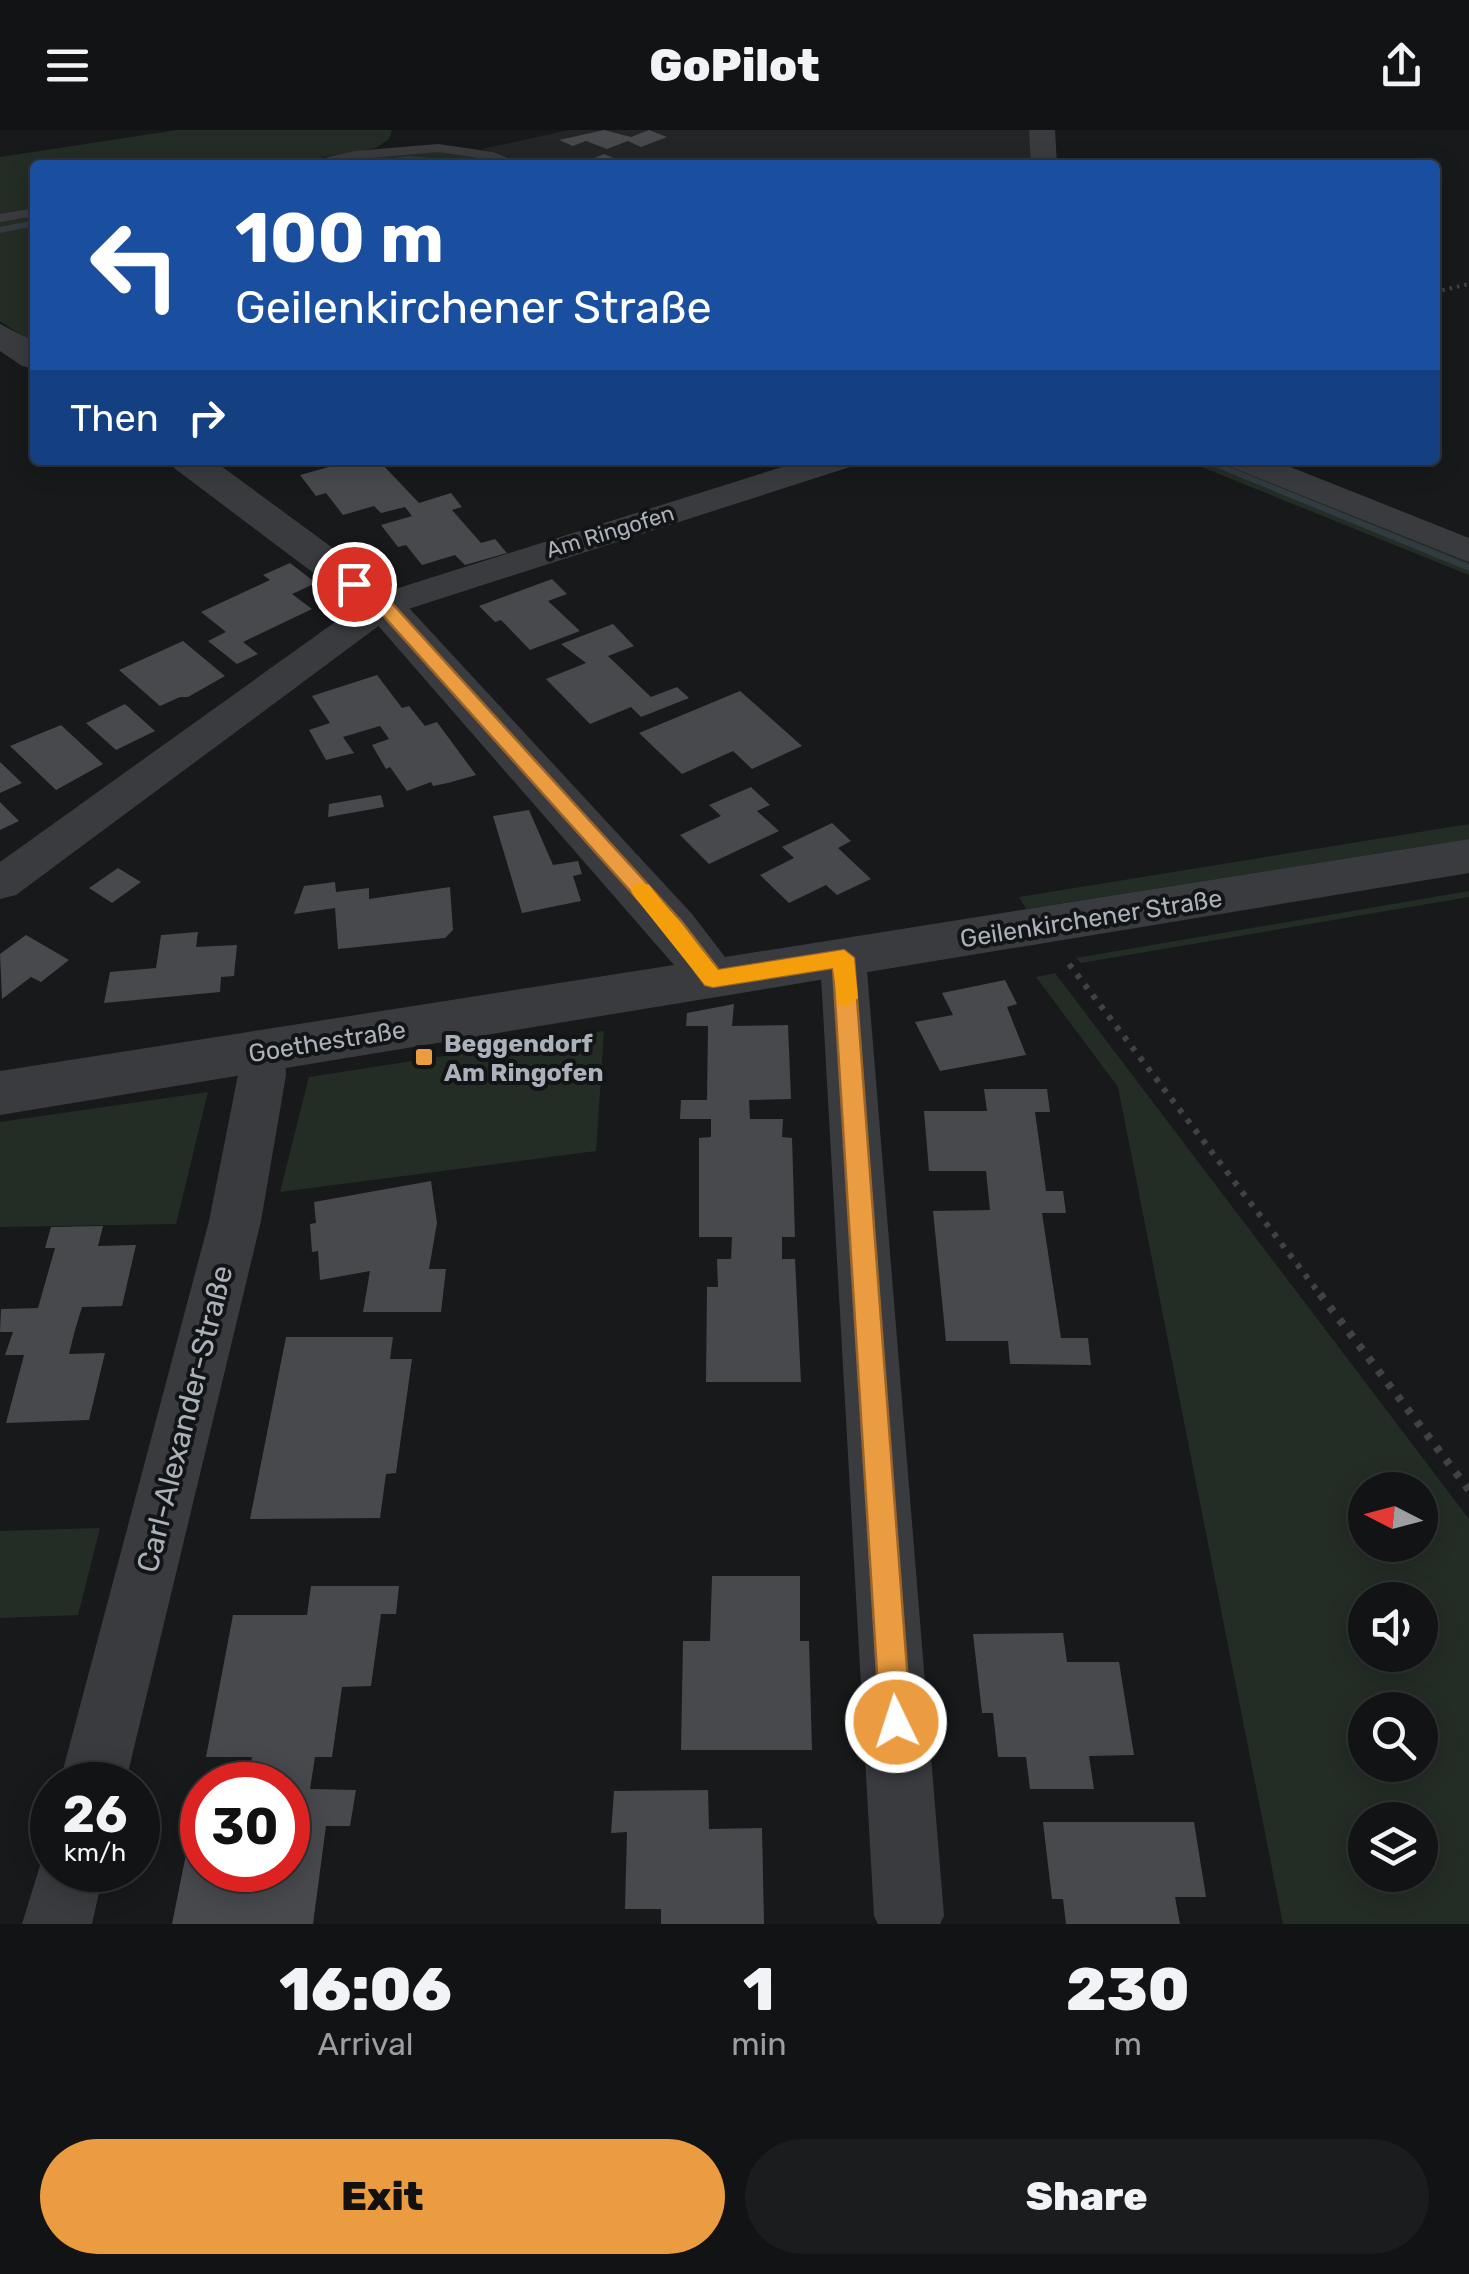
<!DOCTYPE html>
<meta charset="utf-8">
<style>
body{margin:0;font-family:Rubik,sans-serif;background:#1b1c1d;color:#f1f3f6;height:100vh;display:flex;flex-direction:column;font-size:38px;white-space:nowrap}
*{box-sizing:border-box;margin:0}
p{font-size:32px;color:#9c9ea0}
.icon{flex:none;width:55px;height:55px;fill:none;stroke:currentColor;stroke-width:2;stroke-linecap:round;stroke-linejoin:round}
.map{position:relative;height:1794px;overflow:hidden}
.details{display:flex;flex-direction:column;background:#121314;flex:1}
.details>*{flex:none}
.banner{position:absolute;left:30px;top:30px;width:1410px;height:305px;border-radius:10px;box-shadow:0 5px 25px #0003,0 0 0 2px #313234;background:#1a4fa0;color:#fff;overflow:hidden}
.needle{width:65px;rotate:276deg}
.controls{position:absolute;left:1348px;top:1342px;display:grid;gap:20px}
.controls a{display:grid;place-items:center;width:90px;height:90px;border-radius:50%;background:#121314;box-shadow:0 5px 25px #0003,0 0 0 2px #313234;font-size:50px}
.speed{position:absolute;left:30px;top:1632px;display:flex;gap:20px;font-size:50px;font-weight:700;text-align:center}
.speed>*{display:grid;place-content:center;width:130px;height:130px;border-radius:50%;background:#121314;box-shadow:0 5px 25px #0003,0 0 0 2px #313234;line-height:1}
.speed small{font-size:25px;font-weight:400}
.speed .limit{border:15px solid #d22;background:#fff;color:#111}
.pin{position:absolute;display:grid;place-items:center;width:85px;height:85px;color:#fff;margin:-42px;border:5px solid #fff;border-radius:50%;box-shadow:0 2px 10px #0007}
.me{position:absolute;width:110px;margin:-55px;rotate:356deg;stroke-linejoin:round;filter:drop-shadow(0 0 8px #0008)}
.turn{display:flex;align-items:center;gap:35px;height:210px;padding:0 40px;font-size:45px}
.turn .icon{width:130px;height:130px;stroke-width:2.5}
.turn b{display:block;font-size:70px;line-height:85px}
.then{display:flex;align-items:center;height:95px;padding:0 40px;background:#0003;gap:20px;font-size:38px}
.eta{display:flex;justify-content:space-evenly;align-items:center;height:170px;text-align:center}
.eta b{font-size:60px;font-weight:800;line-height:70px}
.button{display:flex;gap:20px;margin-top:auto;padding:20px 40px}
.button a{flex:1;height:115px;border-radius:60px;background:#eb9c40;color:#111;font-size:40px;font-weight:800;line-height:115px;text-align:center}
.button a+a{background:#1b1c1d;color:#f1f3f6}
header{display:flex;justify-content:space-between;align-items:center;height:130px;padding:0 40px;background:#121314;font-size:45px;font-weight:800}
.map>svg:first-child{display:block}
.built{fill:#242527}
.green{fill:#242d25;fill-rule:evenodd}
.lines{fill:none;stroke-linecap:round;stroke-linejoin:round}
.stream{fill:#313b40;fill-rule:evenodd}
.building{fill:#47494d}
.path-far2{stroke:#404246;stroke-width:4;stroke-dasharray:2.5 5;stroke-linecap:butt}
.path-far1{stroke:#404246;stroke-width:6;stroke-dasharray:5 8;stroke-linecap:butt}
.path{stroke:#404246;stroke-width:8;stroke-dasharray:6 10;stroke-linecap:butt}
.service{fill:#3a3b3f;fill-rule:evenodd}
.minor{fill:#3a3b3f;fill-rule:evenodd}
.tertiary{fill:#3a3b3f;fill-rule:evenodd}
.route{fill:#eb9c40;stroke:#99652a;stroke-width:2.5}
.slow{fill:#f59e0b}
.poi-dot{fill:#eb9c40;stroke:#131415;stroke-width:4}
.labels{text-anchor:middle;stroke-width:8;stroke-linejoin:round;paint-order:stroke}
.far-street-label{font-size:22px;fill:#abb1ba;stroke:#131415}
.street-label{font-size:25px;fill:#abb1ba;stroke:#131415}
.poi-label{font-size:25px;font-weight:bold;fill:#abb1ba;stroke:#131415;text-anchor:start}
.near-street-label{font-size:30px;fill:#abb1ba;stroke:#131415}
</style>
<header><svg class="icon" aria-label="menu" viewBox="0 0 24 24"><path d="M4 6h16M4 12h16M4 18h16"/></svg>GoPilot<svg class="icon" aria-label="share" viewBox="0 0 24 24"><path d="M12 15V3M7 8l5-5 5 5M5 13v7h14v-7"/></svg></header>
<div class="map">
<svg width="1469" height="1794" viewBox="0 0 1469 1794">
<rect width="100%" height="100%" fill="#18191a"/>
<path class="built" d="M570,0h466l2,35h-504l-53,-16z"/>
<path class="green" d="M177,0h215l-3,9 -13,9 -95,17h-246v44l-35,6v-58z
M434,19l43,6 27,10h-189l74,-13z
M35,85v129l-35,-23v-100z
M1184,330h45l240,98v17z
M1469,694v15l-443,70 -7,-12z
M1469,761v6l-388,66 -5,-5z
M1055,843l414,546v405h-186l-165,-837 -82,-110zM1365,1360h55v55h-55zM1365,1470h55v55h-55zM1365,1580h55v55h-55zM1365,1690h55v55h-55z
M604,901l-8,120 -316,41 29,-115z
M208,962l-32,132 -176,3v-105z
M100,1398l-22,87 -78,3v-87z"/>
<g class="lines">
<path class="stream" d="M409,26l72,7 4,2 -76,-5 -63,5z
M35,90v6l-35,7v-6z
M1198,330h14l257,104v7z"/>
</g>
<path class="building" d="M604,0l27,7 18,-7 18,7 -26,10 -13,-6 -21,8 -21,-8 -13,5 -14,-6z
M604,24l12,5 14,6h-52z
M332,330h41l5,7 5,-2 36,38 32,-10 11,14 -10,3 29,33 14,-4 12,14 -42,12 -10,-10 -33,10 -16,-20 -8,2 -17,-22 31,-9 -7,-9 -24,6 -7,-7 -31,9 -17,-22 -10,3 -16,-21 36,-10z
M290,433l26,20 -24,11 20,15 -69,33 15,12 -21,10 -29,-23 18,-9 -25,-20 69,-32 -7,-5z
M552,449l15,15 -19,7 32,30 -50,19 -29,-30 -6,2 -16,-16z
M613,494l21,22 -26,10 43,41 26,-10 12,11 -48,19 -10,-10 -41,17 -44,-45 40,-16 -25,-19z
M183,511l42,35 -37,21h-8l-20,9 -41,-36z
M377,545l25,33 7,-2 16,20 12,-4 39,53 -28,8 -15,3 -2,-4 -24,9 -17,-24 -4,2 -14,-24 17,-6 -9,-13 -37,11 11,16 -28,7 -17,-30 21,-7 -18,-27z
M740,561l62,55 -50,23 -19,-18 -51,23 -43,-41z
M125,574l30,27 -39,19 -30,-27z
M61,595l42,39 -47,26 -46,-44z
M0,632l22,21 -22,10z
M751,657l19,18 -13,6 22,20 -70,33 -29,-29 41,-19 -12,-11z
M381,665l3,12 -56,10 1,-13z
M0,672l19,19 -19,9z
M529,680l24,55 25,-4 4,13 -9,2 8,25 -59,12 -29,-97z
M832,693l19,18 -13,7 33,31 -34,16 -11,-10 -37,18 -29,-28 34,-17 -12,-11z
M118,738l23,14 -29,21 -23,-15z
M335,752l1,10 33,-4v11l81,-12 3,43 -8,8 -107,11 -3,-41 -41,6 10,-28z
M198,802l-2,15 41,-2 -3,31 -13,1 -1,15 -116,11 6,-31 46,-4 5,-33z
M26,805l43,25 -28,22 -10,-5 -29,22 -2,-45z
M1005,850l12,24 -10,3 19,48 -86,16 -25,-49 38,-7 -11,-22z
M734,874l-2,22 56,-1 3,74 -42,1 1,19h33l-1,18 10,1 3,99h-13v22h13l6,123h-95l1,-95h11l-1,-28h14l1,-22h-33v-99l12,-1v-18h-31l1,-19h26l1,-74h-22l1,-13z
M984,959h63l3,23h-15l11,79h17l3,22h-24l19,125h27l3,27 -81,-1 -2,-23h-62l-13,-130 57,-1 -4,-39h-57l-5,-60h63z
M431,1051l6,42 -8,46h17l-5,43h-78l7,-41 -50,9 -2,-29 -6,1 -2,-28 6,-1 -2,-21z
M103,1096l-5,20 38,-1 -14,61 -40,1 -7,23 -6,24 36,-1 -16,67 -83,3 18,-68h-19l8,-23h-13l1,-23 37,-1 17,-60h-10l6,-21z
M286,1207h107l-3,22h22l-16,114 -10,1 -6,44 -130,1z
M712,1446h88v65h9l3,109h-131l2,-109h27z
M311,1456h88l-3,28h-15l-10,72 -29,1 -10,70h-17l-5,32 46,1 -6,36h-24l-13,98h-141l20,-100h10v46h86v-85h-41l5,-28h-46l27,-142h74z
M1063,1503l4,29h52l15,93 -45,1 5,33h-64l-4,-32h-28l-5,-44h-11l-9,-79z
M708,1660l1,39 53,-1 2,96h-103v-15h-36l2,-77 -16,1 3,-42z
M1043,1692h151l12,75h-31l5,27h-114l-3,-25h-11z"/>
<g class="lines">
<path class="path-far2" d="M1435,162l34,-8"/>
<path class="path-far1" d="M1069,834l253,333"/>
<path class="path" d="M1320,1164l149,196"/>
<path class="service" d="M438,14l55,8 34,13 -89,-13 -145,13 62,-14z
M35,78v8l-35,6v-8z"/>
<path class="minor" d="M1029,0h26l2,35h-26z
M804,330h51l-5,7 -454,146 -380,282 -16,4v-37l370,-265z
M1226,330h47l196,78v24l-238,-95z
M843,812l16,4 7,12 78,958 -4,8h-62l-4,-8 -54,-958 7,-12z
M261,902l17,5 7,13 1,25 -25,146 -136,564h-66l150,-564 29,-146 -1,-25 7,-13z
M52,1713v27h52l-12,54h-70l24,-78z"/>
<path class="tertiary" d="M0,194l35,18v27l-13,-3 -22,-15z
M169,330h44l185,136 294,318 33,43 744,-118v34l-1469,242v-44l674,-106 -306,-351 -194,-146z"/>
</g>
<path class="route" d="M354,448l36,23 292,321 37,48 125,-20 10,8 57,764 -5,11 -10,5 -11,-5 -5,-11 -47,-754 -120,19 -8,-2 -38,-53 -290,-323 -29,-22v-7z"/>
<path class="slow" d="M641,753l8,2 69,85 126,-20 10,8 4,40 -12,9 -8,-3 -5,-36 -120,19 -8,-2 -71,-89 -3,-5 3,-6z"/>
<rect class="poi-dot" x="414" y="917" width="20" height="20" rx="5"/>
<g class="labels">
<g class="far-street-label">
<text transform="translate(610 401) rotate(-17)" y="8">Am Ringofen</text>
</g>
<g class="street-label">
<text transform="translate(1091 788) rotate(-9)" y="9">Geilenkirchener Straße</text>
<text transform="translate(327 911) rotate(-9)" y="9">Goethestraße</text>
</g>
<g class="poi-label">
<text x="444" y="922">Beggendorf<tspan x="444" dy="29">Am Ringofen</tspan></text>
</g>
<g class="near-street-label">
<text transform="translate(185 1289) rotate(-76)" y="10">Carl-Alexander-Straße</text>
</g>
</g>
</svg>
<div class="controls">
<a><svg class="needle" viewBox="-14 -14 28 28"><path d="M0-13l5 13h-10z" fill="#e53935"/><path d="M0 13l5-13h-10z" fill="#9c9ea0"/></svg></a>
<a><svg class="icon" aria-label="sound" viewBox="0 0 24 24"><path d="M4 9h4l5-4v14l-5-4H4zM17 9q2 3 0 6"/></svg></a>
<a><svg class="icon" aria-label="search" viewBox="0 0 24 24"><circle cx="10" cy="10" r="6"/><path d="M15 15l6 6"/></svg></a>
<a><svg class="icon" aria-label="layers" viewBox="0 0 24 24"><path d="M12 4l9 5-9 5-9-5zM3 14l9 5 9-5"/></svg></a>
</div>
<div class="speed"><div>26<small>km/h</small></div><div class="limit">30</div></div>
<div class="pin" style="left:354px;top:454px;background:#d93025"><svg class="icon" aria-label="arrive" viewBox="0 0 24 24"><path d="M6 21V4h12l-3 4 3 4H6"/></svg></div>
<svg class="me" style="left:896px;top:1592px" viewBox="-20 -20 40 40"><circle r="17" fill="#eb9c40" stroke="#fff" stroke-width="3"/><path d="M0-11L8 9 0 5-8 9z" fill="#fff"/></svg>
<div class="banner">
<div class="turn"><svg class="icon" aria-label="left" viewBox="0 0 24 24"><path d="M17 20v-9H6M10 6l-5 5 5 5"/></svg><div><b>100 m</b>Geilenkirchener Straße</div></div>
<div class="then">Then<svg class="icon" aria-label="right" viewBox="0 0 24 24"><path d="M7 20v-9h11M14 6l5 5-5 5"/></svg></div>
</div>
</div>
<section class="details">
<div class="eta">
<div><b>16:06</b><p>Arrival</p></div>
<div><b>1</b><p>min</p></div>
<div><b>230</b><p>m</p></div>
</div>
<div class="button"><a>Exit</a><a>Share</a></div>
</section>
